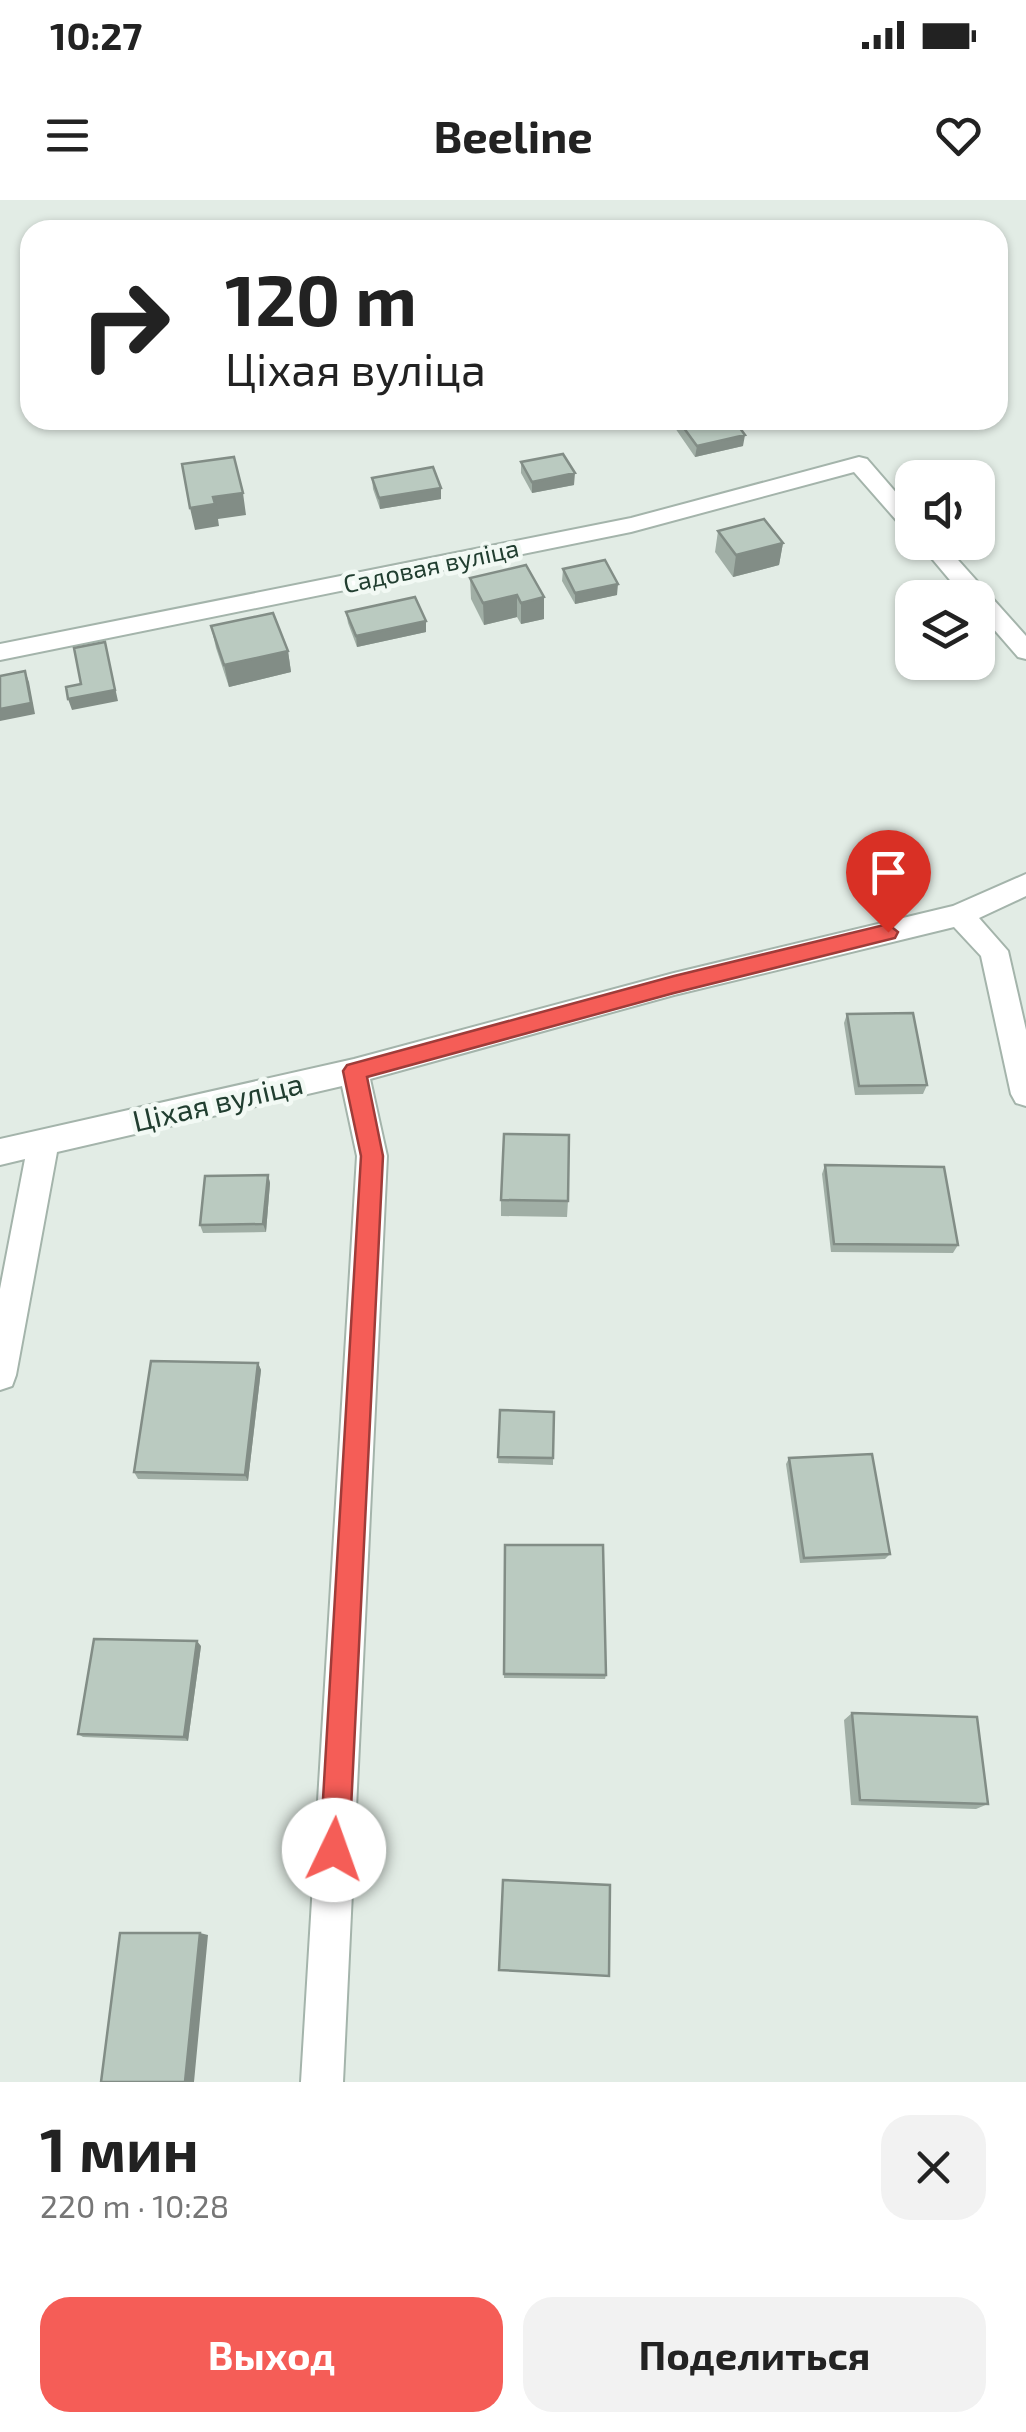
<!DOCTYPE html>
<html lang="ru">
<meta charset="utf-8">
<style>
body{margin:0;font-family:"Exo 2",sans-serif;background:#f2f2f2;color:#222;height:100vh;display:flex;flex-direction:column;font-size:38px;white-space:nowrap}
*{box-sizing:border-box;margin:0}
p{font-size:32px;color:#767676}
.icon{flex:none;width:55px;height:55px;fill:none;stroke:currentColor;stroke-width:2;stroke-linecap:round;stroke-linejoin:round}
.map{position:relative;height:1882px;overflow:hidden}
.panel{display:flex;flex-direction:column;background:#fff;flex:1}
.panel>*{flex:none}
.guide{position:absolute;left:20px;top:20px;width:988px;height:210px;border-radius:30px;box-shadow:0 2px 8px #0004;background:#fff;color:#222;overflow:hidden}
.buttons{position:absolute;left:895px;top:260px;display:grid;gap:20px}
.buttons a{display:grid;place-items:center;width:100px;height:100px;border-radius:20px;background:#fff;box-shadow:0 2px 8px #0004;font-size:50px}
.pin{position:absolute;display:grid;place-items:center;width:85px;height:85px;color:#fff;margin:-102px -42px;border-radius:50% 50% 50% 0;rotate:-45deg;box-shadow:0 0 10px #0007}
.pin .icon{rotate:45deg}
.me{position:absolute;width:110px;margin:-55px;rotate:3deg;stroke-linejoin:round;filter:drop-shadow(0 0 8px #0008)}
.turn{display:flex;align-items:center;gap:35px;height:210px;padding:0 40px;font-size:45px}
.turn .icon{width:130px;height:130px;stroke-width:2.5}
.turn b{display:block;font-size:70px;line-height:85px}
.round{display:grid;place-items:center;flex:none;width:105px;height:105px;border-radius:30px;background:#f2f2f2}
.head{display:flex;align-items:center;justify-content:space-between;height:170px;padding:0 40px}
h1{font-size:60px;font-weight:700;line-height:75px}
.button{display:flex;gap:20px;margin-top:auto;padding:20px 40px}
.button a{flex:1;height:115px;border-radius:30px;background:#f55d57;color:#fff;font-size:40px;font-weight:700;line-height:115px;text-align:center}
.button a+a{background:#f2f2f2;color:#222}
.status{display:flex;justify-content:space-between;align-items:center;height:70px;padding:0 50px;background:#fff;direction:ltr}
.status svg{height:28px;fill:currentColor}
header{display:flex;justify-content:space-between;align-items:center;height:130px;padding:0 40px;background:#fff;font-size:45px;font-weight:700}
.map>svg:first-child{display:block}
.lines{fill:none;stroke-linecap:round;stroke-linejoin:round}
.minor-casing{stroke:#a4b4ab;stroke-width:4}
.minor{fill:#fff;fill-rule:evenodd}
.wall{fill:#a0aea5}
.shaded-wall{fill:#828d86}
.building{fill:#bacac0;stroke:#828d86;stroke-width:2.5}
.route{fill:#f55d57;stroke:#9f3c39;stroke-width:2.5}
.labels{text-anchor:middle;stroke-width:9;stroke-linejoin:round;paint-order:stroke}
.far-street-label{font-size:25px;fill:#213e30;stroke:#f2f9f4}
.street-label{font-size:30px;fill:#213e30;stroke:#f2f9f4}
</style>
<div class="status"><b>10:27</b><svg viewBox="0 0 49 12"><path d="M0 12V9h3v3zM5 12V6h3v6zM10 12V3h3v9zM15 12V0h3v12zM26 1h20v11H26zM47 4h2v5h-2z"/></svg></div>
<header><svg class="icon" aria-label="menu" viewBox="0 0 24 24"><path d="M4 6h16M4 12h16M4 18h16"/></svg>Beeline<svg class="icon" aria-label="heart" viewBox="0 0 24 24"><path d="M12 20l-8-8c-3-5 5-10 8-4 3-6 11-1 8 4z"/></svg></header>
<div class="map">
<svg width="1026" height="1882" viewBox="0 0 1026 1882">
<rect width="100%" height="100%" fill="#e2ece5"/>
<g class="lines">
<defs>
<path id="minor" d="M859,257l8,2 45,52v20l-8,-2 -50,-57 -223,60 -631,128v-16l631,-126z
M918,342h24l84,94v23l-8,-2 -40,-46v-13h-13z
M1026,674v22l-47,22 29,33 18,79v76l-10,-3 -5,-9 -30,-138 -27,-29 -280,68 -304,84 17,77 -44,926h-42l56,-926 -15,-70 -285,66 -41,223 -4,11 -12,4v-101l25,-130 -25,6v-26l354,-80 320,-86 279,-67z"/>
</defs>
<use href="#minor" class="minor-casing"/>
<use href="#minor" class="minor"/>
</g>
<path class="wall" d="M676,220h58l9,26 -48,11 -20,-29z
M521,262l53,23 -42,8 -11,-20z
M372,278l69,21 -61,10 -7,-20z
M718,331l65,12 -4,22 -46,12 -18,-25z
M563,369l54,26 -42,9 -13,-23z
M470,378l74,19v22l-23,5 -4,-7 -33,8 -13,-26z
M346,412l80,20 -69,15 -9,-24z
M211,426l77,25 3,21 -62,15 -13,-39z
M847,814l80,71 -4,9 -68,1 -11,-72z
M825,965l133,80 -5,8 -122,-1 -9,-78z
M268,975l2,8 -4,49 -63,1 -3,-8z
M501,1000l67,1 -1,16 -66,-1z
M258,1163l3,7 -13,111 -110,-2 -4,-7z
M500,1210l53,48v7l-55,-2z
M789,1258l101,96 -5,5 -85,4 -14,-99z
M505,1345l101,130 -1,4 -101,-1z
M201,1446l-13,95 -105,-4 -5,-3z
M852,1513l136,91 -12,5 -125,-4 -7,-85z"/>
<path class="shaded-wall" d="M745,235l-2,11 -48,11 2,-11z
M575,273l-1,12 -42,8v-11z
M441,288v11l-61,10 -1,-11z
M243,293l3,22 -28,4 1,7 -24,4 -5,-22 23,-11z
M783,343l-4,22 -46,12 3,-22z
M618,384l-1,11 -42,9v-11z
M517,395v22l-33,8 -1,-22z
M544,397v22l-23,5v-21z
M426,421v11l-69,15 -1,-11z
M105,442l13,59 -46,9 -4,-11 47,-9z
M288,451l3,21 -62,15 -5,-22z
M25,471l4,11 6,32 -35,7v-12z
M268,975l2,8 -4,49 -3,-8z
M258,1163l3,7 -13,111 -3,-6z
M197,1441l4,5 -13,95 -4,-4z
M200,1733l8,2 -14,147h-9z"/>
<path class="building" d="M678,220h56l11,15 -48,11z
M563,254l12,19 -43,9 -11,-20z
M234,257l9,36 -30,4 2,7 -25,4 -8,-44z
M433,267l8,21 -62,10 -7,-20z
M764,319l19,24 -47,12 -18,-24z
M605,360l13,24 -43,9 -12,-24z
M526,365l18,32 -23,6 -4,-8 -34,8 -13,-25z
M415,397l11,24 -70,15 -10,-24z
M273,413l15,38 -64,14 -13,-39z
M105,442l10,48 -47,9 -2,-12 15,-3 -7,-36z
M25,471l6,32 -31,6v-33z
M913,813l14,72 -68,1 -12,-72z
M504,934l65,1 -1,66 -67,-1z
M825,965l119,2 14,78 -124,-1z
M268,975l-5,49 -63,1 5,-49z
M151,1161l107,2 -13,112 -111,-3z
M500,1210l54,2 -1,46 -55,-1z
M872,1254l18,100 -86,4 -15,-100z
M505,1345h98l3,130 -102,-1z
M94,1439l103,2 -13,96 -106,-3z
M852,1513l125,4 11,87 -128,-4z
M503,1680l107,5 -1,91 -110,-6z
M120,1733h80l-15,149h-84z"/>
<path class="route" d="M888,724l10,8 -3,6 -221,55 -307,84 16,79 -34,694 -4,11 -11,4 -10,-4 -4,-11 41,-694 -18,-85 4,-6 327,-89z"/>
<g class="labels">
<g class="far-street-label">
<text transform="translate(431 366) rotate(-12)" y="9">Садовая вуліца</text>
</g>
<g class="street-label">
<text transform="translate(218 903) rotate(-13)" y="10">Ціхая вуліца</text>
</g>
</g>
</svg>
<div class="buttons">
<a><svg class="icon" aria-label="sound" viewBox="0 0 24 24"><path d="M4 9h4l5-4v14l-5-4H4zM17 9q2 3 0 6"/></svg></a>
<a><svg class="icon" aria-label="layers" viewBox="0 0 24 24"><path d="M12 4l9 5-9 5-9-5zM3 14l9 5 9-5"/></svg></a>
</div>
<div class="pin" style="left:888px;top:732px;background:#d93025"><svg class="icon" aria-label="arrive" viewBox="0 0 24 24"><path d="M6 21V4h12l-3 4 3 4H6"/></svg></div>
<svg class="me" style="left:334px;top:1650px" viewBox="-20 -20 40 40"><circle r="19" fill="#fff"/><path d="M0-13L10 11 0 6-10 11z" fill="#f55d57"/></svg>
<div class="guide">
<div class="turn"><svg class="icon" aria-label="right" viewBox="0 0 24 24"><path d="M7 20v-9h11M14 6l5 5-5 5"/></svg><div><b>120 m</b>Ціхая вуліца</div></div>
</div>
</div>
<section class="panel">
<div class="head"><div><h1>1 мин</h1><p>220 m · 10:28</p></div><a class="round"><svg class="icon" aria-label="close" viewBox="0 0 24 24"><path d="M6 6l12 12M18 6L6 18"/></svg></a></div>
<div class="button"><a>Выход</a><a>Поделиться</a></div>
</section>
